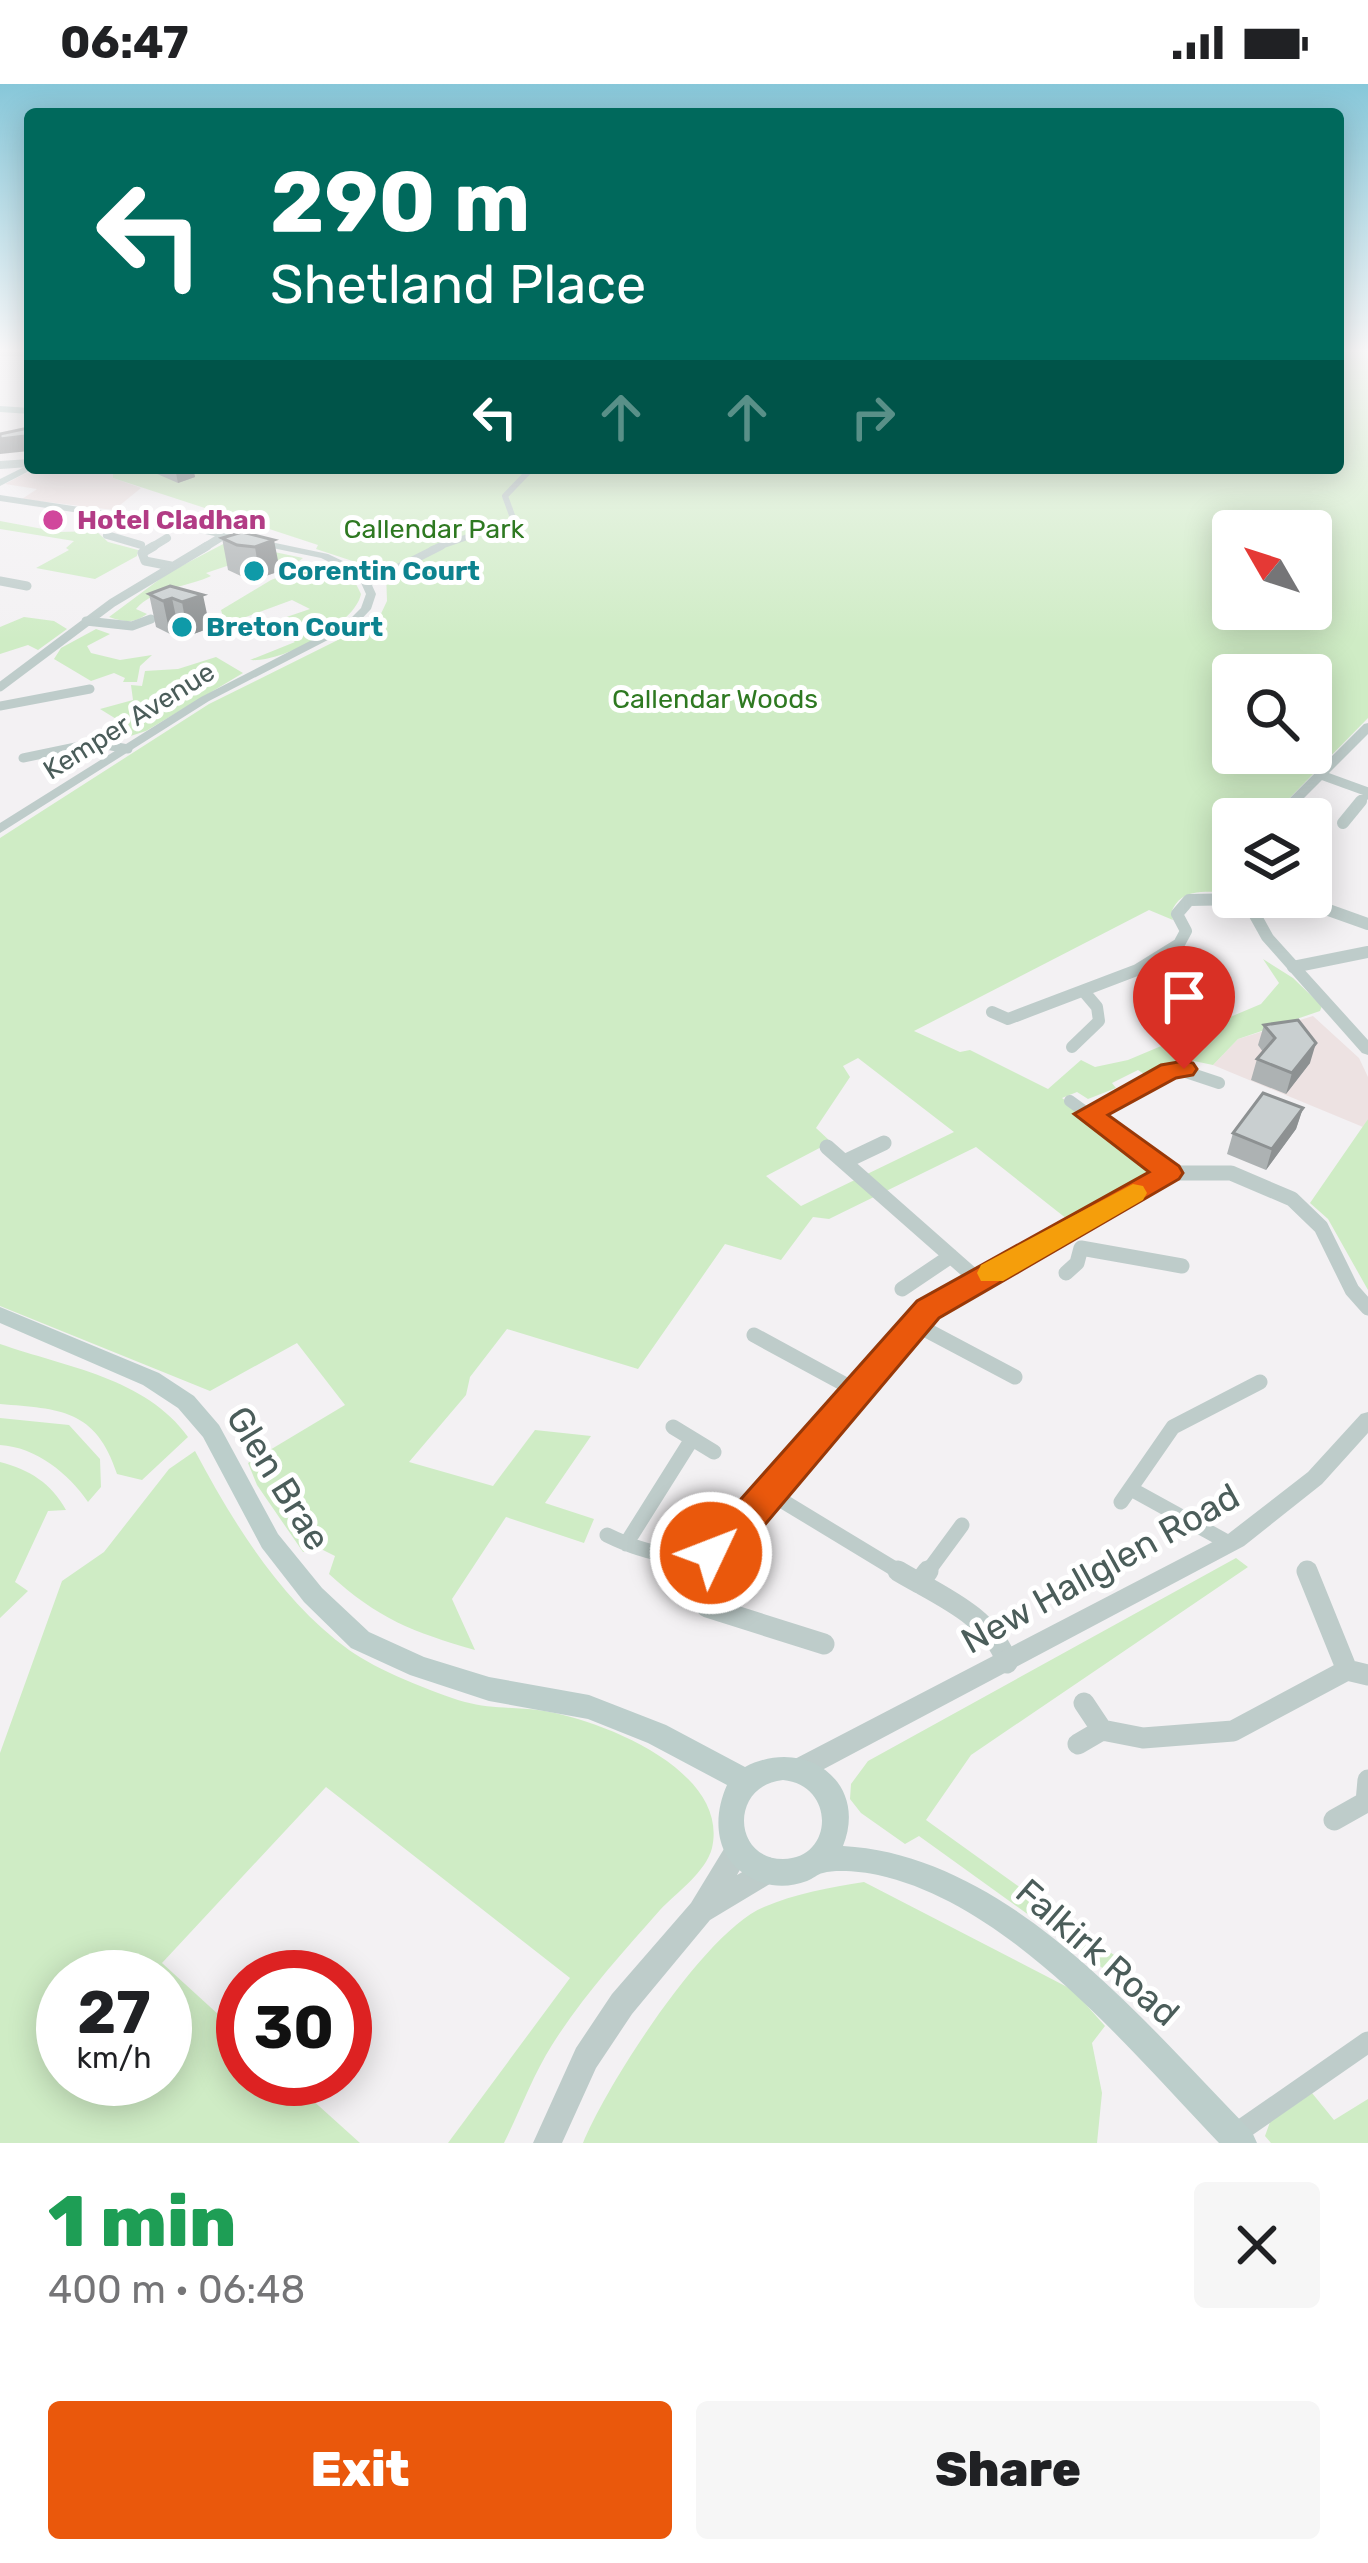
<!DOCTYPE html>
<meta charset="utf-8">
<style>
body{margin:0;font-family:Rubik,sans-serif;background:#f6f6f6;color:#202124;height:100vh;display:flex;flex-direction:column;font-size:45px;white-space:nowrap}
*{box-sizing:border-box;margin:0}
p{font-size:39px;color:#757577}
.icon{flex:none;width:66px;height:66px;fill:none;stroke:currentColor;stroke-width:2;stroke-linecap:round;stroke-linejoin:round}
.map{position:relative;height:2059px;overflow:hidden}
.drawer{display:flex;flex-direction:column;background:#fff;flex:1}
.drawer>*{flex:none}
.banner{position:absolute;left:24px;top:24px;width:1320px;height:366px;border-radius:12px;box-shadow:0 6px 30px #0003;background:#00695c;color:#fff;overflow:hidden}
.needle{width:78px;rotate:309deg}
.fabs{position:absolute;left:1212px;top:426px;display:grid;gap:24px}
.fabs a{display:grid;place-items:center;width:120px;height:120px;border-radius:12px;background:#fff;box-shadow:0 6px 30px #0003;font-size:60px}
.speed{position:absolute;left:36px;top:1866px;display:flex;gap:24px;font-size:60px;font-weight:700;text-align:center}
.speed>*{display:grid;place-content:center;width:156px;height:156px;border-radius:50%;background:#fff;box-shadow:0 6px 30px #0003;line-height:1}
.speed small{font-size:30px;font-weight:400}
.speed .limit{border:18px solid #d22;background:#fff;color:#111}
.pin{position:absolute;display:grid;place-items:center;width:102px;height:102px;color:#fff;margin:-123px -51px;border-radius:50% 50% 50% 0;rotate:-45deg;box-shadow:0 0 12px #0007}
.pin .icon{rotate:45deg}
.me{position:absolute;width:132px;margin:-66px;rotate:47deg;stroke-linejoin:round;filter:drop-shadow(0 0 9px #0008)}
.turn{display:flex;align-items:center;gap:42px;height:252px;padding:0 48px;font-size:54px}
.turn .icon{width:156px;height:156px;stroke-width:2.5}
.turn b{display:block;font-size:84px;line-height:102px}
.lanes{display:flex;align-items:center;height:114px;padding:0 48px;background:#0003;justify-content:center;gap:60px;direction:ltr}
.lanes .off{opacity:.35}
.round{display:grid;place-items:center;flex:none;width:126px;height:126px;border-radius:12px;background:#f6f6f6}
.head{display:flex;align-items:center;justify-content:space-between;height:204px;padding:0 48px}
h1{font-size:72px;font-weight:800;line-height:90px;color:#1e9e55}
.cta{display:flex;gap:24px;margin-top:auto;padding:24px 48px}
.cta a{flex:1;height:138px;border-radius:12px;background:#ea580c;color:#fff;font-size:48px;font-weight:800;line-height:138px;text-align:center}
.cta a+a{background:#f6f6f6;color:#202124}
.status{display:flex;justify-content:space-between;align-items:center;height:84px;padding:0 60px;background:#fff;direction:ltr}
.status svg{height:33px;fill:currentColor}
.map>svg:first-child{display:block}
.commercial{fill:#ede2e2}
.green{fill:#cfecc5;fill-rule:evenodd}
.lines{fill:none;stroke-linecap:round;stroke-linejoin:round}
.pedestrian-far1{stroke:#beccca;stroke-width:6}
.pedestrian{stroke:#beccca;stroke-width:8}
.minor-far4{stroke:#beccca;stroke-width:8}
.minor-far3{stroke:#beccca;stroke-width:9}
.minor-far2{stroke:#beccca;stroke-width:12}
.minor-far1{stroke:#beccca;stroke-width:15}
.minor{stroke:#beccca;stroke-width:21}
.tertiary{fill:#beccca;fill-rule:evenodd}
.secondary{fill:#bccecb;fill-rule:evenodd}
.primary{fill:#b4cdc9;fill-rule:evenodd}
.wall{fill:#adb2b3}
.shaded-wall{fill:#8d9192}
.building{fill:#c9cfd0;stroke:#8d9192;stroke-width:3}
.route{fill:#ea580c;stroke:#983908;stroke-width:3}
.slow{fill:#f59e0b}
.hotel-dot{fill:#d1479c;stroke:#fff;stroke-width:4.5}
.culture-dot{fill:#0f9aa8;stroke:#fff;stroke-width:4.5}
.labels{text-anchor:middle;stroke-width:10;stroke-linejoin:round;paint-order:stroke}
.far-hotel-label{font-size:27px;font-weight:bold;fill:#b23c85;stroke:#fff;text-anchor:start}
.far-park-label{font-size:27px;fill:#2e7921;stroke:#fff}
.far-culture-label{font-size:27px;font-weight:bold;fill:#0d838f;stroke:#fff;text-anchor:start}
.far-street-label{font-size:27px;fill:#4b5d5a;stroke:#fff}
.near-street-label{font-size:36px;fill:#4b5d5a;stroke:#fff}
</style>
<div class="status"><b>06:47</b><svg viewBox="0 0 49 12"><path d="M0 12V9h3v3zM5 12V6h3v6zM10 12V3h3v9zM15 12V0h3v12zM26 1h20v11H26zM47 4h2v5h-2z"/></svg></div>
<div class="map">
<svg width="1368" height="2059" viewBox="0 0 1368 2059">
<rect width="100%" height="100%" fill="#f3f1f3"/>
<path class="commercial" d="M36,384h77v10l28,10 -27,22 -92,-11 15,-10 -32,-5z
M1313,932l46,42 9,19v42l-5,8 -150,-62 25,-26z"/>
<path class="green" d="M1338,268h30v366l-99,101h-36v71c-25,5 -51,-6 -62,23l2,7 -24,-10 -235,121 46,21 10,-2 78,39 33,-29 14,7 33,-7 133,-56 18,-21 -16,-24 30,19 29,28 -2,5 -82,28 -25,26 -29,-6 -40,15 -6,-4 -26,13 4,5 -28,11 -11,-7 -15,6 93,68 -1,5 -87,48 -91,-72 -147,72 -16,-2 -32,43 -56,-16 -87,125 -131,-40 -37,48 -4,18 -57,67 84,24 42,-56 56,6 -46,67 49,16 -10,24 -78,-26 -54,82 23,51c-62,-18 -97,-31 -146,-76l6,-18 -14,-7 -18,3 -46,-67 -9,-22 97,-58 -48,-62 -87,48 -210,-85v-468l209,-134 169,-84 9,-19 -1,-29 -70,-23 2,-4 -205,-67v-10h1225zM1233,447h78v78h-78zM1233,591h78v78h-78zM858,974l96,74 -153,74 -35,-30 65,-34 -15,-14 34,-51 -7,-11z
M0,437l59,11 37,-1 12,11 30,8 -1,6 -42,23 -59,-11 33,-18 -3,-2 8,-7 -74,-12z
M227,458l76,16 -9,7 -37,-9 -51,17 5,3c-20,10 -59,13 -75,33l11,5c-14,10 -22,8 -38,3l59,-44z
M318,478l34,14 9,18c-6,31 -80,69 -111,66l45,-18 -26,-19 41,-14 -18,-9 -49,18 -19,2 -3,-10 50,-30z
M24,533l30,4 13,8 -29,21 -10,-5 -28,9v-27z
M96,545l14,5 -23,12 4,7 29,7 32,-5 -12,11 -3,16h-14l2,-4 -11,-5 -23,8 -37,-22 7,-11z
M216,573l27,16 -97,58 -31,10 -1,-11 12,-5 -26,-16 33,-9 -2,-15 11,1 3,-15 33,-2z
M1368,1035v171l-40,-71 -18,-16z
M0,1260c66,23 146,34 188,93l-46,43 -25,-6c-21,-65 -57,-65 -117,-70z
M0,1334l69,7 31,34 1,28 -13,15c-19,-28 -52,-55 -88,-57z
M195,1367c39,73 86,150 154,199 26,19 85,43 116,52 29,8 60,4 90,11 56,12 174,60 157,135 -6,24 -36,45 -52,62 -37,42 -78,87 -108,135 -19,30 -32,66 -48,98h-56l122,-165 -244,-191 -164,176 81,74v42h46l71,64h-360v-390l62,-172 42,-29 65,-83zM63,1893h102v102h-102z
M0,1378c30,8 51,21 66,48l-18,1 -33,71 13,9 -28,27z
M1236,1474l12,9 -277,188 -45,65 195,140 -13,12 -189,-136 -14,8 -44,-31 -11,-14 1,-15 17,-23z
M864,1798l209,108 32,36 -13,17 10,50 -5,50h-514c24,-59 122,-212 181,-236 30,-13 67,-20 100,-25z
M1312,2009l22,27 34,-21v44h-97l-6,-7 5,-14z"/>
<g class="lines">
<path class="pedestrian-far1" d="M432,465l77,-26 4,-5 -8,-22 27,-28"/>
<path class="pedestrian" d="M355,486l33,-4
M368,499l73,-37"/>
<path class="minor-far4" d="M0,381l30,-2
M129,432l-20,11 -2,8 34,10
M149,465l18,-11
M202,465l24,-15"/>
<path class="minor-far3" d="M154,462l-12,7 3,8 26,5
M0,497l27,5
M86,537l46,5 19,-7
M0,603l112,-84 95,-57
M0,622l90,-17
M23,674l72,-15 33,6
M1321,691l47,17 -10,12"/>
<path class="minor-far2" d="M1343,739l18,-22
M1292,813l76,27
M1177,865l20,10 13,20 -14,14
M1293,883l75,-15
M1180,903l31,12
M992,928l16,7 129,-49 42,-26 7,-13 -9,-17 12,-14 56,-1
M1072,963l27,-26 -2,-14 -11,-13
M1070,1017l51,37
M1088,1030l89,-45 42,14"/>
<path class="minor-far1" d="M1116,1051l53,38
M827,1063l151,133
M844,1078l40,-19
M1066,1189l11,-10 4,-15 101,18
M902,1205l49,-33
M915,1240l100,53
M754,1251l103,56
M673,1343l41,25
M1131,1405l98,54
M771,1410l132,80
M1121,1418l52,-75 87,-45
M607,1451c41,20 79,29 121,7l200,-232 241,-137h62l61,26 29,28 31,63 16,18
M626,1460l66,-105
M695,1474l2,16
M1306,1485l2,5
M926,1490l36,-49"/>
<path class="minor" d="M697,1487l2,22 8,14 117,37
M898,1487c40,24 94,45 109,92
M1307,1487l40,99
M919,1499l9,-12
M1102,1646l41,8 90,-7 114,-61 21,5
M1078,1660l24,-14 -18,-27
M1334,1736l32,-18 2,-22
M1234,2051l134,-93"/>
<path class="tertiary" d="M0,411l166,25 162,34 38,18 10,22 -5,15 -16,17 -146,75 -209,132v-10l201,-126 146,-75 14,-14 5,-14 -8,-18 -37,-18 -155,-32 -166,-25z
M1368,639v11l-85,85h-14l95,-95z
M1238,813h14l21,38 95,105v15l-6,-2 -100,-113z
M1368,1328v21l-46,51 -78,62 -437,232 -9,3 -9,-3 -3,-8 3,-8 439,-228 80,-62 53,-58z
M739,1752l9,3 4,9 -15,27 32,-18 9,4 4,9 -4,9 -68,41 -78,94 -36,54 -34,75h-29l43,-95 36,-54 79,-91 39,-64z"/>
<path class="secondary" d="M0,268h30v4h-30z
M30,380l3,5 -33,17v-7z
M0,1223l159,66 35,23 25,29 59,109 44,54 47,44 55,25 65,20 100,18 77,30 79,42c59,-31 124,14 98,79 166,9 300,175 409,286l5,11h-38c-90,-94 -209,-239 -341,-268 -14,-3 -41,-6 -55,-2 -6,1 -10,6 -16,8 -21,8 -42,6 -61,-6 -32,-20 -33,-59 -19,-90l-79,-42 -60,-24 -99,-18 -79,-26 -59,-27 -47,-46 -42,-54 -59,-111 -25,-29 -35,-23 -143,-62zM783,1696c53,5 51,79 0,79 -51,0 -53,-74 0,-79z"/>
<path class="primary" d="M0,322l30,2v6l-30,-2z"/>
</g>
<path class="wall" d="M153,384h40l2,9 -17,6 -23,-10z
M242,448l38,39 -20,7 -17,-1 -15,-7 -6,-32z
M170,502l40,42 -22,8 -9,-5 -9,3 -14,-7 -7,-33z
M1264,941l46,38 -24,31 -35,-14 6,-21 6,-7 -5,-7z
M1303,1024l-7,21 -30,41 -39,-16 6,-21z"/>
<path class="shaded-wall" d="M28,344l2,7 -1,16 -29,3v-15z
M175,384h18l2,9 -17,6z
M274,456l6,31 -20,7 -5,-31z
M203,511l7,33 -22,8 -6,-34z
M172,514l7,33 -9,3 -7,-33z
M1316,959l-6,20 -24,31 6,-21z
M1303,1024l-7,21 -30,41 6,-21z"/>
<path class="building" d="M28,344l-3,8 -25,3v-5z
M242,448l32,8 -19,7 -18,-2 -15,-7z
M170,502l33,9 -21,7 -10,-4 -9,3 -14,-7z
M1298,936l18,23 -24,30 -35,-14 18,-21 -11,-13z
M1263,1009l40,15 -31,41 -39,-16z"/>
<linearGradient id="sky" x2="0" y2="1"><stop stop-color="#87c7d9"/><stop offset="0.48" stop-color="#faf9fa"/><stop offset="1" stop-color="#faf9fa" stop-opacity="0"/></linearGradient>
<rect width="1368" height="556" fill="url(#sky)"/>
<path class="route" d="M1184,977l9,2 4,6 -4,6 -17,3 -68,37 71,51 4,7 -4,6 -240,139 -198,235 -30,15 -12,-4 -6,-11 224,-252 232,-129 -75,-58 87,-49z"/>
<path class="slow" d="M1133,1100l10,2 4,7 -4,7 -140,81h-22l-4,-8 4,-8z"/>
<circle class="hotel-dot" cx="53" cy="436" r="12"/>
<g class="culture-dot">
<circle cx="254" cy="487" r="12"/>
<circle cx="182" cy="543" r="12"/>
</g>
<g class="labels">
<g class="far-hotel-label">
<text x="77" y="445">Hotel Cladhan</text>
</g>
<g class="far-park-label">
<text x="434" y="454">Callendar Park</text>
<text x="715" y="624">Callendar Woods</text>
</g>
<g class="far-culture-label">
<text x="278" y="496">Corentin Court</text>
<text x="206" y="552">Breton Court</text>
</g>
<g class="far-street-label">
<text transform="translate(129 637) rotate(-32)" y="9">Kemper Avenue</text>
</g>
<g class="near-street-label">
<text transform="translate(279 1394) rotate(58)" y="13">Glen Brae</text>
<text transform="translate(1100 1484) rotate(-29)" y="13">New Hallglen Road</text>
<text transform="translate(1098 1868) rotate(41)" y="13">Falkirk Road</text>
</g>
</g>
</svg>
<div class="fabs">
<a><svg class="needle" viewBox="-14 -14 28 28"><path d="M0-13l5 13h-10z" fill="#e53935"/><path d="M0 13l5-13h-10z" fill="#757577"/></svg></a>
<a><svg class="icon" aria-label="search" viewBox="0 0 24 24"><circle cx="10" cy="10" r="6"/><path d="M15 15l6 6"/></svg></a>
<a><svg class="icon" aria-label="layers" viewBox="0 0 24 24"><path d="M12 4l9 5-9 5-9-5zM3 14l9 5 9-5"/></svg></a>
</div>
<div class="speed"><div>27<small>km/h</small></div><div class="limit">30</div></div>
<div class="pin" style="left:1184px;top:985px;background:#d93025"><svg class="icon" aria-label="arrive" viewBox="0 0 24 24"><path d="M6 21V4h12l-3 4 3 4H6"/></svg></div>
<svg class="me" style="left:711px;top:1469px" viewBox="-20 -20 40 40"><circle r="17" fill="#ea580c" stroke="#fff" stroke-width="3"/><path d="M0-11L8 9 0 5-8 9z" fill="#fff"/></svg>
<div class="banner">
<div class="turn"><svg class="icon" aria-label="left" viewBox="0 0 24 24"><path d="M17 20v-9H6M10 6l-5 5 5 5"/></svg><div><b>290 m</b>Shetland Place</div></div>
<div class="lanes"><svg class="icon" aria-label="left" viewBox="0 0 24 24"><path d="M17 20v-9H6M10 6l-5 5 5 5"/></svg><svg class="icon off" aria-label="ahead" viewBox="0 0 24 24"><path d="M12 20V5M6 11l6-6 6 6"/></svg><svg class="icon off" aria-label="ahead" viewBox="0 0 24 24"><path d="M12 20V5M6 11l6-6 6 6"/></svg><svg class="icon off" aria-label="right" viewBox="0 0 24 24"><path d="M7 20v-9h11M14 6l5 5-5 5"/></svg></div>
</div>
</div>
<section class="drawer">
<div class="head"><div><h1>1 min</h1><p>400 m · 06:48</p></div><a class="round"><svg class="icon" aria-label="close" viewBox="0 0 24 24"><path d="M6 6l12 12M18 6L6 18"/></svg></a></div>
<div class="cta"><a>Exit</a><a>Share</a></div>
</section>
